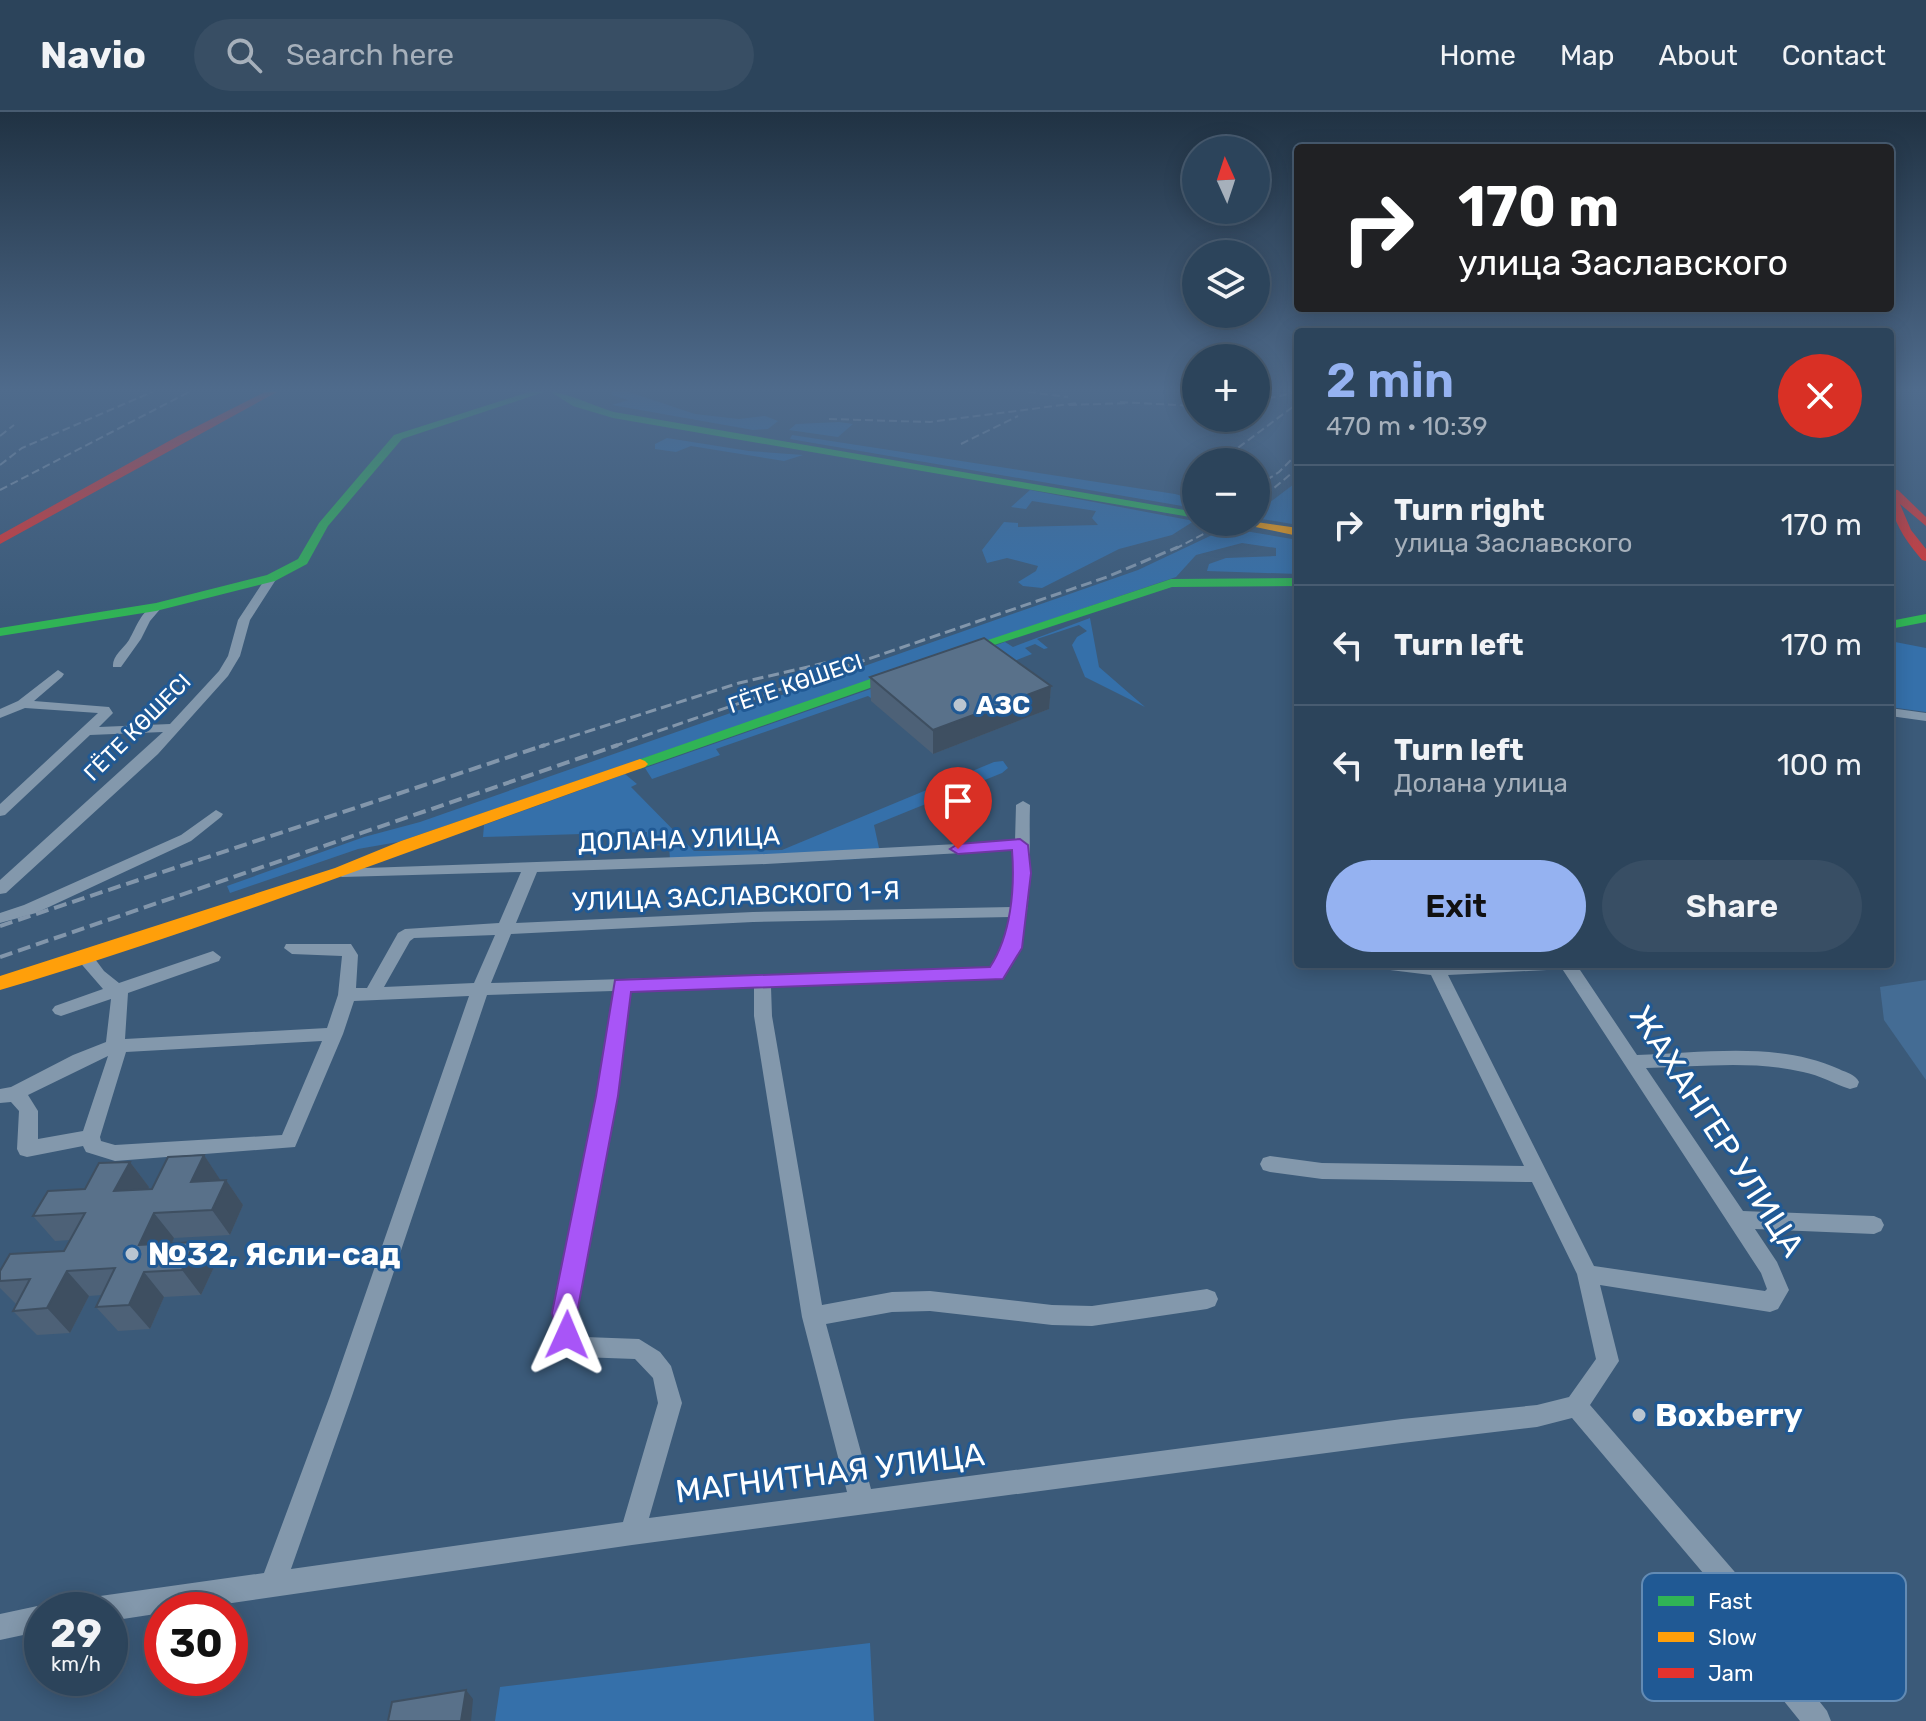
<!DOCTYPE html>
<meta charset="utf-8">
<style>
body{margin:0;font-family:Rubik,sans-serif;background:#384e64;color:#f1f3f6;height:100vh;display:flex;flex-direction:column;font-size:30px;white-space:nowrap}
*{box-sizing:border-box;margin:0}
p{font-size:26px;color:#a6b0bb}
.icon{flex:none;width:44px;height:44px;fill:none;stroke:currentColor;stroke-width:2;stroke-linecap:round;stroke-linejoin:round}
.map{position:relative;flex:1;overflow:hidden}
.panel{position:absolute;left:1294px;top:216px;width:600px;height:640px;display:flex;flex-direction:column;background:#2c445b;border-radius:8px;box-shadow:0 4px 20px #0003,0 0 0 2px #485c71}
.panel>*{flex:none}
.guide{position:absolute;left:1294px;top:32px;width:600px;height:168px;border-radius:8px;box-shadow:0 4px 20px #0003,0 0 0 2px #485c71;background:#202124;color:#fff;overflow:hidden}
.needle{width:52px;rotate:357deg}
.tools{position:absolute;left:1182px;top:24px;display:grid;gap:16px}
.tools a{display:grid;place-items:center;width:88px;height:88px;border-radius:50%;background:#2c445b;box-shadow:0 4px 20px #0003,0 0 0 2px #485c71;font-size:40px}
.speed{position:absolute;left:24px;top:1480px;display:flex;gap:16px;font-size:40px;font-weight:700;text-align:center}
.speed>*{display:grid;place-content:center;width:104px;height:104px;border-radius:50%;background:#2c445b;box-shadow:0 4px 20px #0003,0 0 0 2px #485c71;line-height:1}
.speed small{font-size:20px;font-weight:400}
.speed .limit{border:12px solid #d22;background:#fff;color:#111}
.pin{position:absolute;display:grid;place-items:center;width:68px;height:68px;color:#fff;margin:-82px -34px;border-radius:50% 50% 50% 0;rotate:-45deg;box-shadow:0 0 8px #0007}
.pin .icon{rotate:45deg}
.me{position:absolute;width:88px;margin:-44px;rotate:1deg;stroke-linejoin:round;filter:drop-shadow(0 0 6px #0008)}
.turn{display:flex;align-items:center;gap:28px;height:168px;padding:0 32px;font-size:36px}
.turn .icon{width:104px;height:104px;stroke-width:2.5}
.turn b{display:block;font-size:56px;line-height:68px}
.round{display:grid;place-items:center;flex:none;width:84px;height:84px;border-radius:42px;background:#384e64}
.headline{display:flex;align-items:center;justify-content:space-between;height:136px;padding:0 32px}
h1{font-size:48px;font-weight:600;line-height:60px;color:#95b2f1}
.primary-button{display:flex;gap:16px;margin-top:auto;padding:16px 32px}
.primary-button a{flex:1;height:92px;border-radius:48px;background:#95b2f1;color:#111;font-size:32px;font-weight:600;line-height:92px;text-align:center}
.primary-button a+a{background:#384e64;color:#f1f3f6}
ul{padding:0;list-style:none}
li{display:flex;align-items:center;gap:24px;height:120px;padding:0 32px;border-top:2px solid #485c71}
li div{flex:1}
li b{display:block;font-size:30px}
li em{font-style:normal}
header{display:flex;align-items:center;gap:48px;box-sizing:border-box;height:112px;padding:0 40px;background:#2c445b;border-bottom:2px solid #485c71}
header strong{font-size:38px}
nav{display:flex;gap:44px;margin-inline-start:auto;font-size:28px}
.search{width:560px;height:72px;background:#384e64;display:flex;align-items:center;gap:20px;box-sizing:border-box;padding:0 28px;border-radius:44px;color:#a6b0bb;font-size:30px}
.map>svg:first-child{display:block}
.green{fill:#3570aa}
.water{fill:#446c94}
.lines{fill:none;stroke-linecap:round;stroke-linejoin:round}
.street{fill:#8398ac;fill-rule:evenodd}
.fast{fill:#30b455;fill-rule:evenodd}
.slow{fill:#ff9f0a;fill-rule:evenodd}
.jam{fill:#e5322d;fill-rule:evenodd}
.rail-far2{stroke:#8296ab;stroke-width:2;stroke-dasharray:8 4;stroke-linecap:butt}
.rail-far1{stroke:#8296ab;stroke-width:3;stroke-dasharray:11 5;stroke-linecap:butt}
.rail{stroke:#8296ab;stroke-width:4;stroke-dasharray:13 6;stroke-linecap:butt}
.wall{fill:#4d6177}
.shaded-wall{fill:#3e4f61}
.building{fill:#59718a;stroke:#3e4f61;stroke-width:2}
.route{fill:#a855f7;stroke:#6d37a1;stroke-width:2}
.poi-dot{fill:#bac5d0;stroke:#205994;stroke-width:3}
.labels{text-anchor:middle;stroke-width:6;stroke-linejoin:round;paint-order:stroke}
.far-street-label{font-size:22px;fill:#fff;stroke:#205994}
.poi-label{font-size:26px;font-weight:bold;fill:#fff;stroke:#205994;text-anchor:start}
.street-label{font-size:26px;fill:#fff;stroke:#205994}
.near-street-label{font-size:32px;fill:#fff;stroke:#205994}
.near-poi-label{font-size:32px;font-weight:bold;fill:#fff;stroke:#205994;text-anchor:start}
.key{fill:#205994;stroke:#638bb4;stroke-width:2}
.key-label{font-size:22px;fill:#fff}
</style>
<header>
<strong>Navio</strong>
<div class="search"><svg class="icon" aria-label="search" viewBox="0 0 24 24"><circle cx="10" cy="10" r="6"/><path d="M15 15l6 6"/></svg>Search here</div>
<nav><a>Home</a><a>Map</a><a>About</a><a>Contact</a></nav>
</header>
<div class="map">
<svg width="1926" height="1609" viewBox="0 0 1926 1609">
<rect width="100%" height="100%" fill="#3b5a79"/>
<path class="green" d="M612,280h17l66,22 44,5 26,-3 13,5 -10,8 -15,1 -141,-25 16,-5 -16,-5z
M839,310l14,2 -15,13 -49,-7 7,-6z
M792,323l383,59 21,6 -2,8 -404,-69z
M667,326l82,13 54,4 -19,6 -93,-15 -15,6 -21,-3v-5z
M1298,369v44l-42,-7v-5z
M1030,378l164,31 -22,14 -53,14 -77,39 -19,-2 -5,-4 18,-11 2,-5 -31,-8 -20,5 -5,-13 22,-28 14,1v4l80,-2 -6,-7 4,-7 -64,-10 -6,8 -15,-2z
M1227,416l71,12v34l-91,-3 2,-7 17,-6 50,-2v-8l-34,-5 -46,12 -20,22 -778,265 -40,7 -128,44 -3,-7 137,-49 56,-15 718,-252z
M1090,506l9,49 46,40 -60,-30 -13,-32 5,-8 10,-6 -8,-6 -42,14 11,9 -4,1 -9,-5 -10,4 7,6 -38,15 -120,31 -6,-4 -152,53 4,6 -68,24 -7,-11 360,-126 8,5z
M1890,529l36,7v64l-36,-5z
M1003,649l5,7 -6,5 -128,52 5,23 -20,11 -171,7 -18,-6 -1,-15 -23,1 1,-14 -164,5 1,-12 141,-51 12,10 -6,3 63,64 88,-1 212,-88z
M870,1531l4,78h-379l5,-34z"/>
<path class="water" d="M1926,868v100l-42,-60 -4,-33z"/>
<g class="lines">
<path class="street" d="M271,463l6,3 -27,42 -10,36 -12,20 -70,78 -152,139 -6,1v-14l163,-148 -73,3 -85,80 -5,1v-12l98,-91 -73,-5 -25,10v-9l18,-8 40,-31 6,4 -2,3 -28,24 75,6 4,6 -14,14 71,-3 49,-53 9,-15 10,-36 29,-44z
M156,492l6,3 -12,14 -9,18 -20,28h-8c-1,-11 10,-18 16,-27 8,-14 12,-29 27,-36z
M1890,596l36,5v8l-36,-5z
M1023,689l7,4c-2,60 8,122 -28,173l-231,9 1,29 50,289 70,-13 38,-1 122,14 40,1 115,-17 8,3 3,7 -3,7 -8,3 -115,17 -40,-1 -122,-14 -38,1 -66,12 45,165 531,-70 135,-14 32,-8 27,-38 -19,-85 -45,-92 -210,-3 -52,-7 -7,-2 -3,-6 3,-6 7,-2 52,7 202,3 -93,-191 -41,-5 -8,-6h173l-8,6 -99,5 146,291 171,25 2,-2 -6,-16 -202,-309h17l61,91c65,-2 141,-14 202,14 8,4 16,5 20,13l-2,5 -7,2c-16,-5 -30,-14 -47,-17 -51,-12 -105,-5 -157,-4l97,143 131,5 7,3 3,6 -3,6 -7,3 -119,-5 22,33 12,28 -11,19 -8,3 -170,-27 19,76 -29,44 170,196 30,63 37,47 4,10h-31l-30,-37 -28,-65 -170,-201 -35,9 -135,16 -770,102 -448,65h-22v3l-52,8v-11h-30l4,-9 9,-4 171,-24 66,-177 139,-400 -115,5 -11,33 -48,113 -180,14 -29,-9 -3,-6 -56,11 -7,-2 -3,-6 2,-38 -8,-9 -11,1v-14l11,-2 62,-32 33,-13 5,-43 -50,17 -6,-2 -3,-4 3,-4 48,-17 -26,-30 -2,-4 2,-4h12l15,20 15,12 94,-32 8,6 -2,4 -91,32 -3,46 202,-11 11,-33 4,-39 -50,-2 -8,-6 2,-4h65l7,11 -2,33h11l31,-55 7,-4 94,-6 22,-51 -179,5 -8,-5 3,-3 429,-15 249,-13 1,-36zM1015,738l-3,57 -259,5 -237,11 21,-51 229,-8zM1011,805c-4,20 -8,35 -20,51l-500,15 20,-49 242,-12zM495,823l-21,48 -90,4 26,-46 4,-3zM754,875v29l48,301 45,175 -198,26 33,-115 -11,-37 -11,-14 -21,-13 -54,-2 -7,-7 -2,-17 40,-217 14,-105zM613,879l-15,105 -44,217c2,21 5,36 26,44l55,2 18,19 5,25 -35,119 -332,47 61,-173 135,-401zM322,929l-40,94 -167,10 -14,-4 -1,-4 26,-85zM108,944l-25,75 -45,8v-28l-10,-16z
M216,698l7,4 -2,3 -30,24 -155,72 -36,10v-10l24,-8 157,-70z
M42,1493l10,5h-10v21l-42,9v-26z"/>
<path class="fast" d="M529,280h15l-142,47 -74,87 -21,38 -32,17 -119,30 -156,25v-8l156,-25 111,-28 31,-16 21,-36 75,-88z
M551,280c14,0 46,15 63,20l582,100v6l-583,-100 -40,-12z
M1298,466v8l-126,1 -205,67 -5,1 -7,-4 216,-72z
M1926,502v8l-36,7v-8z
M899,557l5,1v6l-259,91 -5,2 -8,-5 3,-3z"/>
<path class="slow" d="M1232,410h24l42,6v8z
M640,647l5,2 3,3 -3,3c-214,75 -427,159 -645,223v-14l335,-108 66,-27z"/>
<path class="jam" d="M265,280h12l-277,152v-9l178,-99z
M1890,377l8,1 28,27v9l-26,-22 11,26 15,19v12l-4,-1c-19,-23 -32,-41 -32,-71z"/>
<path class="rail-far2" d="M1028,280l40,5
M1256,289l42,-9
M1120,290l76,4
M1069,293l60,-2
M829,307l101,3 148,-19
M0,324l14,-11
M961,332l57,-28
M1219,350l79,-59
M0,353l22,-17 130,-56
M1256,375l23,-15 19,-19
M0,378l189,-98
M1256,391l42,-35
M1175,437l51,-27"/>
<path class="rail-far1" d="M539,635l200,-64 103,-24
M612,635l495,-170 71,-30"/>
<path class="rail" d="M0,814l545,-181
M0,845l618,-212"/>
</g>
<path class="wall" d="M870,565l181,9 -2,23 -116,45 -62,-53z
M204,1043l16,25h6l17,25 -13,30 -56,3 -3,5 24,-1 19,25 -13,28 -37,2 -14,32 -32,2 -22,-24 6,-12 -13,1 -19,37 -33,2 -24,-24 3,-7 -16,-16v-17l64,-20 6,-11 -15,1 -22,-25 52,-27 45,-27 19,25 -2,2h5z"/>
<path class="shaded-wall" d="M1051,574l-2,23 -116,45v-24z
M204,1043l17,26 -30,1z
M130,1050l19,25 -15,30 -20,-26z
M226,1068l17,25 -13,30 -18,-25z
M154,1101l20,25 -15,32 -20,-25z
M195,1130l19,25 -13,28 -19,-25z
M67,1159l22,25 -19,37 -23,-25z
M144,1160l20,25 -14,32 -21,-24z
M466,1578l7,9 -2,22h-10z"/>
<path class="building" d="M984,526l67,48 -118,44 -63,-53z
M204,1043l-13,27 35,-2 -14,30 -58,3 -15,32 56,-3 -13,28 -38,2 -15,33 -33,2 19,-39 -48,3 -20,37 -34,3 17,-32 -30,2v-10l10,-17 54,-3 21,-38 -52,3 15,-25 37,-2 14,-26 31,-1 -16,29 38,-2 16,-32z
M466,1578l-5,31h-73l4,-19z"/>
<linearGradient id="sky" x2="0" y2="1"><stop stop-color="#203243"/><stop offset="0.55" stop-color="#4f6b8c"/><stop offset="1" stop-color="#4f6b8c" stop-opacity="0"/></linearGradient>
<rect width="1926" height="505" fill="url(#sky)"/>
<path class="route" d="M1020,727l8,6 3,28 -9,75 -19,31 -372,13 -13,104 -41,217 3,22 -4,9 -9,3 -8,-3 -7,-31 44,-217 19,-116 375,-13c21,-32 25,-78 22,-117l-54,4 -8,-5 8,-5z"/>
<g class="poi-dot">
<circle cx="960" cy="593" r="8"/>
<circle cx="132" cy="1142" r="8"/>
<circle cx="1639" cy="1303" r="8"/>
</g>
<g class="labels">
<g class="far-street-label">
<text transform="translate(795 571) rotate(-19)" y="8">ГЁТЕ КӨШЕСІ</text>
<text transform="translate(137 615) rotate(-45)" y="8">ГЁТЕ КӨШЕСІ</text>
</g>
<g class="poi-label">
<text x="976" y="602">АЗС</text>
</g>
<g class="street-label">
<text transform="translate(679 727) rotate(-2)" y="9">ДОЛАНА УЛИЦА</text>
<text transform="translate(736 784) rotate(-2)" y="9">УЛИЦА ЗАСЛАВСКОГО 1-Я</text>
</g>
<g class="near-street-label">
<text transform="translate(1717 1019) rotate(57)" y="11">ЖАХАНГЕР УЛИЦА</text>
<text transform="translate(830 1361) rotate(-7)" y="11">МАГНИТНАЯ УЛИЦА</text>
</g>
<g class="near-poi-label">
<text x="148" y="1153">№32, Ясли-сад</text>
<text x="1655" y="1314">Boxberry</text>
</g>
</g>
<rect x="1642" y="1461" width="264" height="128" rx="12" class="key"/>
<rect x="1658" y="1484" width="36" height="10" fill="#30b455"/>
<rect x="1658" y="1520" width="36" height="10" fill="#ff9f0a"/>
<rect x="1658" y="1556" width="36" height="10" fill="#e5322d"/>
<g class="key-label">
<text x="1708" y="1497">Fast</text>
<text x="1708" y="1533">Slow</text>
<text x="1708" y="1569">Jam</text>
</g>
</svg>
<div class="tools">
<a><svg class="needle" viewBox="-14 -14 28 28"><path d="M0-13l5 13h-10z" fill="#e53935"/><path d="M0 13l5-13h-10z" fill="#a6b0bb"/></svg></a>
<a><svg class="icon" aria-label="layers" viewBox="0 0 24 24"><path d="M12 4l9 5-9 5-9-5zM3 14l9 5 9-5"/></svg></a>
<a>+</a>
<a>−</a>
</div>
<div class="speed"><div>29<small>km/h</small></div><div class="limit">30</div></div>
<div class="pin" style="left:958px;top:737px;background:#d93025"><svg class="icon" aria-label="arrive" viewBox="0 0 24 24"><path d="M6 21V4h12l-3 4 3 4H6"/></svg></div>
<svg class="me" style="left:567px;top:1223px" viewBox="-20 -20 40 40"><path d="M0-17L14 15 0 8-14 15z" fill="#a855f7" stroke="#fff" stroke-width="4"/></svg>
<div class="guide">
<div class="turn"><svg class="icon" aria-label="right" viewBox="0 0 24 24"><path d="M7 20v-9h11M14 6l5 5-5 5"/></svg><div><b>170 m</b>улица Заславского</div></div>
</div>
<section class="panel">
<div class="headline"><div><h1>2 min</h1><p>470 m · 10:39</p></div><a class="round" style="background:#d93025;color:#fff"><svg class="icon" aria-label="close" viewBox="0 0 24 24"><path d="M6 6l12 12M18 6L6 18"/></svg></a></div>
<ul>
<li><svg class="icon" aria-label="right" viewBox="0 0 24 24"><path d="M7 20v-9h11M14 6l5 5-5 5"/></svg><div><b>Turn right</b><p>улица Заславского</p></div><em>170 m</em></li>
<li><svg class="icon" aria-label="left" viewBox="0 0 24 24"><path d="M17 20v-9H6M10 6l-5 5 5 5"/></svg><div><b>Turn left</b></div><em>170 m</em></li>
<li><svg class="icon" aria-label="left" viewBox="0 0 24 24"><path d="M17 20v-9H6M10 6l-5 5 5 5"/></svg><div><b>Turn left</b><p>Долана улица</p></div><em>100 m</em></li>
</ul>
<div class="primary-button"><a>Exit</a><a>Share</a></div>
</section>
</div>
